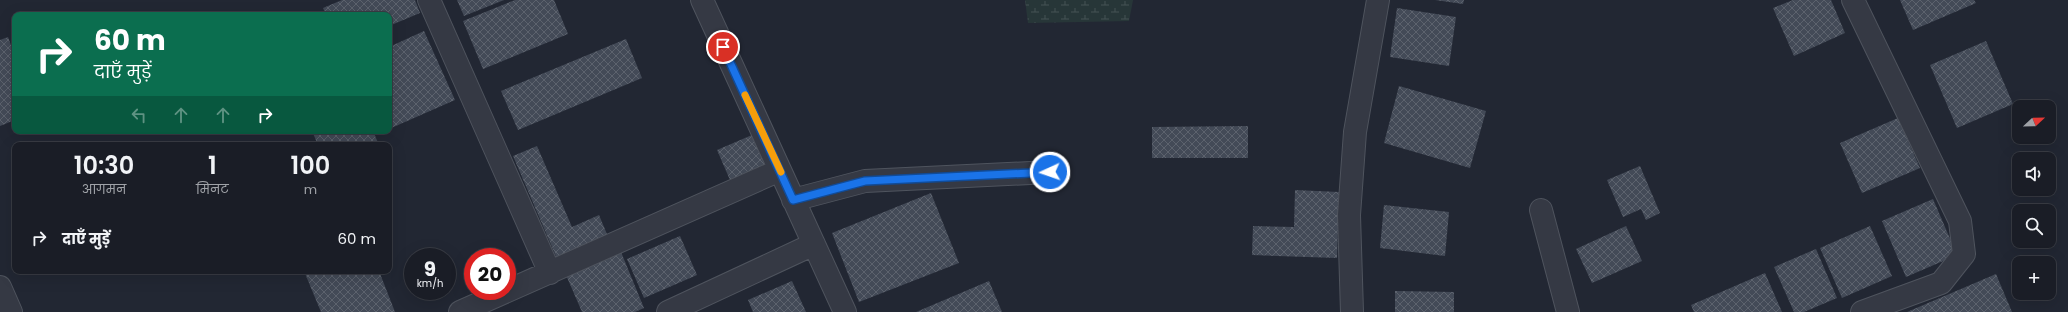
<!DOCTYPE html>
<html lang="hi">
<meta charset="utf-8">
<style>
body{margin:0;font-family:Poppins,"Noto Sans Devanagari",sans-serif;background:#272a32;color:#f1f3f6;height:100vh;display:flex;flex-direction:column;font-size:15px;white-space:nowrap}
*{box-sizing:border-box;margin:0}
p{font-size:13px;color:#9fa2a7}
.icon{flex:none;width:22px;height:22px;fill:none;stroke:currentColor;stroke-width:2;stroke-linecap:round;stroke-linejoin:round}
.map{position:relative;flex:1;overflow:hidden}
.drawer{position:absolute;left:12px;top:142px;width:380px;height:132px;display:flex;flex-direction:column;background:#1a1d26;border-radius:8px;box-shadow:0 4px 16px #0002,0 0 0 1px #383b43}
.drawer>*{flex:none}
.top-card{position:absolute;left:12px;top:12px;width:380px;height:122px;border-radius:8px;box-shadow:0 4px 16px #0002,0 0 0 1px #383b43;background:#0b6e4f;color:#fff;overflow:hidden}
.needle{width:26px;rotate:68deg}
.controls{position:absolute;left:2012px;top:100px;display:grid;gap:8px}
.controls a{display:grid;place-items:center;width:44px;height:44px;border-radius:8px;background:#1a1d26;box-shadow:0 4px 16px #0002,0 0 0 1px #383b43;font-size:20px}
.speed{position:absolute;left:404px;top:248px;display:flex;gap:8px;font-size:20px;font-weight:700;text-align:center}
.speed>*{display:grid;place-content:center;width:52px;height:52px;border-radius:50%;background:#1a1d26;box-shadow:0 4px 16px #0002,0 0 0 1px #383b43;line-height:1}
.speed small{font-size:10px;font-weight:400}
.speed .limit{border:6px solid #d22;background:#fff;color:#111}
.pin{position:absolute;display:grid;place-items:center;width:34px;height:34px;color:#fff;margin:-17px;border:2px solid #fff;border-radius:50%;box-shadow:0 1px 4px #0007}
.me{position:absolute;width:44px;margin:-22px;rotate:267deg;stroke-linejoin:round;filter:drop-shadow(0 0 3px #0008)}
.turn{display:flex;align-items:center;gap:14px;height:84px;padding:0 16px;font-size:18px}
.turn .icon{width:52px;height:52px;stroke-width:2.5}
.turn b{display:block;font-size:28px;line-height:34px}
.lanes{display:flex;align-items:center;height:38px;padding:0 16px;background:#0003;justify-content:center;gap:20px;direction:ltr}
.lanes .off{opacity:.35}
.eta{display:flex;justify-content:space-evenly;align-items:center;height:68px;text-align:center}
.eta b{font-size:24px;font-weight:600;line-height:28px}
ul{padding:0;list-style:none}
li{display:flex;align-items:center;gap:12px;height:56px;padding:0 16px}
li div{flex:1}
li b{display:block;font-size:15px}
li em{font-style:normal}
.map>svg:first-child{display:block}
.wetland{fill:url(#wetland-marsh)}
.building{fill:url(#building-cross-hatch)}
.lines{fill:none;stroke-linecap:round;stroke-linejoin:round}
.minor-casing{stroke:#4f545e;stroke-width:24}
.minor{stroke:#353944;stroke-width:22}
.route-casing{stroke:#114b97;stroke-width:10}
.route{stroke:#1a73e8;stroke-width:7}
.slow{stroke:#f59e0b;stroke-width:7}
</style>
<div class="map">
<svg width="2068" height="312" viewBox="0 0 2068 312">
<defs>
<pattern id="wetland-marsh" width="20" height="14" patternUnits="userSpaceOnUse"><rect width="20" height="14" fill="#273638"/><path d="M1 5h8M5 5V1M11 12h8M15 12V8" fill="none" stroke="#445153"/></pattern>
<pattern id="building-cross-hatch" width="8" height="8" patternUnits="userSpaceOnUse"><rect width="8" height="8" fill="#434a57"/><path d="M0 0l8 8M0 8l8-8" fill="none" stroke="#5c626d"/></pattern>
</defs>
<rect width="100%" height="100%" fill="#222733"/>
<path class="wetland" d="M1025,0h108l-4,21 -101,2z"/>
<path class="building" d="M342,0h73l5,13 -31,13v-11h-63l-3,-7z
M457,0h47l-40,16z
M515,0h39l14,34 -85,35 -20,-48z
M1435,0h29l-1,4z
M1793,0h38l14,33 -51,23 -21,-48z
M1900,0h74l2,3 -63,27z
M1397,8l59,9 -7,49 -59,-9z
M424,31l31,69 -66,29v-82z
M8,37l7,19v64l-15,6v-86z
M626,39l16,39 -124,52 -17,-39z
M1986,41l27,63 -56,24 -27,-63z
M1399,86l87,25 -16,57 -86,-25z
M1898,118l22,50 -58,25 -22,-50z
M1248,126v32h-96v-31z
M312,131h61l6,14h-61z
M759,132l16,37 -42,18 -16,-37z
M537,146l35,81 27,-12 10,24 -51,22 -45,-105z
M1640,166l20,47 -14,7 -5,-11 -18,8 -16,-37z
M1295,190l44,2 -2,66 -85,-3 1,-29 41,1z
M931,193l28,70 -100,39 -27,-69z
M1933,199l24,56 -51,22 -24,-56z
M1384,205l65,7 -4,44 -65,-8z
M1626,226l16,35 -50,22 -16,-34z
M1870,226l22,50 -50,22 -22,-50z
M680,236l17,39 -53,23 -17,-39z
M1816,249l21,49 -33,14h-10l-20,-45z
M621,252l23,56 -9,4h-53l-16,-37z
M304,271h75l16,41h-74z
M1765,273l17,39h-88l-3,-7z
M1996,274l16,38h-105z
M792,281l14,31h-53l-5,-12z
M989,281l13,31h-86z
M1395,291l59,1v20h-59z"/>
<g class="lines">
<defs>
<path id="minor" d="M429,0l121,273
M702,0l143,312
M1853,0l107,221 4,33 -23,29 -79,29
M793,200l72,-19 185,-9
M1541,210l27,102
M0,287l11,25
M460,312l320,-142
M668,312l146,-68
M1352,312l-3,-97 6,-83 23,-132"/>
</defs>
<use href="#minor" class="minor-casing"/>
<use href="#minor" class="minor"/>
</g>
<g class="lines">
<defs>
<path id="route" d="M723,47l70,153 72,-19 185,-9"/>
</defs>
<use href="#route" class="route-casing"/>
<use href="#route" class="route"/>
<path class="slow" d="M745,95l36,77"/>
</g>
</svg>
<div class="controls">
<a><svg class="needle" viewBox="-14 -14 28 28"><path d="M0-13l5 13h-10z" fill="#e53935"/><path d="M0 13l5-13h-10z" fill="#9fa2a7"/></svg></a>
<a><svg class="icon" aria-label="sound" viewBox="0 0 24 24"><path d="M4 9h4l5-4v14l-5-4H4zM17 9q2 3 0 6"/></svg></a>
<a><svg class="icon" aria-label="search" viewBox="0 0 24 24"><circle cx="10" cy="10" r="6"/><path d="M15 15l6 6"/></svg></a>
<a>+</a>
</div>
<div class="speed"><div>9<small>km/h</small></div><div class="limit">20</div></div>
<div class="pin" style="left:723px;top:47px;background:#d93025"><svg class="icon" aria-label="arrive" viewBox="0 0 24 24"><path d="M6 21V4h12l-3 4 3 4H6"/></svg></div>
<svg class="me" style="left:1050px;top:172px" viewBox="-20 -20 40 40"><circle r="17" fill="#1a73e8" stroke="#fff" stroke-width="3"/><path d="M0-11L8 9 0 5-8 9z" fill="#fff"/></svg>
<div class="top-card">
<div class="turn"><svg class="icon" aria-label="right" viewBox="0 0 24 24"><path d="M7 20v-9h11M14 6l5 5-5 5"/></svg><div><b>60 m</b>दाएँ मुड़ें</div></div>
<div class="lanes"><svg class="icon off" aria-label="left" viewBox="0 0 24 24"><path d="M17 20v-9H6M10 6l-5 5 5 5"/></svg><svg class="icon off" aria-label="ahead" viewBox="0 0 24 24"><path d="M12 20V5M6 11l6-6 6 6"/></svg><svg class="icon off" aria-label="ahead" viewBox="0 0 24 24"><path d="M12 20V5M6 11l6-6 6 6"/></svg><svg class="icon" aria-label="right" viewBox="0 0 24 24"><path d="M7 20v-9h11M14 6l5 5-5 5"/></svg></div>
</div>
<section class="drawer">
<div class="eta">
<div><b>10:30</b><p>आगमन</p></div>
<div><b>1</b><p>मिनट</p></div>
<div><b>100</b><p>m</p></div>
</div>
<ul>
<li><svg class="icon" aria-label="right" viewBox="0 0 24 24"><path d="M7 20v-9h11M14 6l5 5-5 5"/></svg><div><b>दाएँ मुड़ें</b></div><em>60 m</em></li>
</ul>
</section>
</div>
